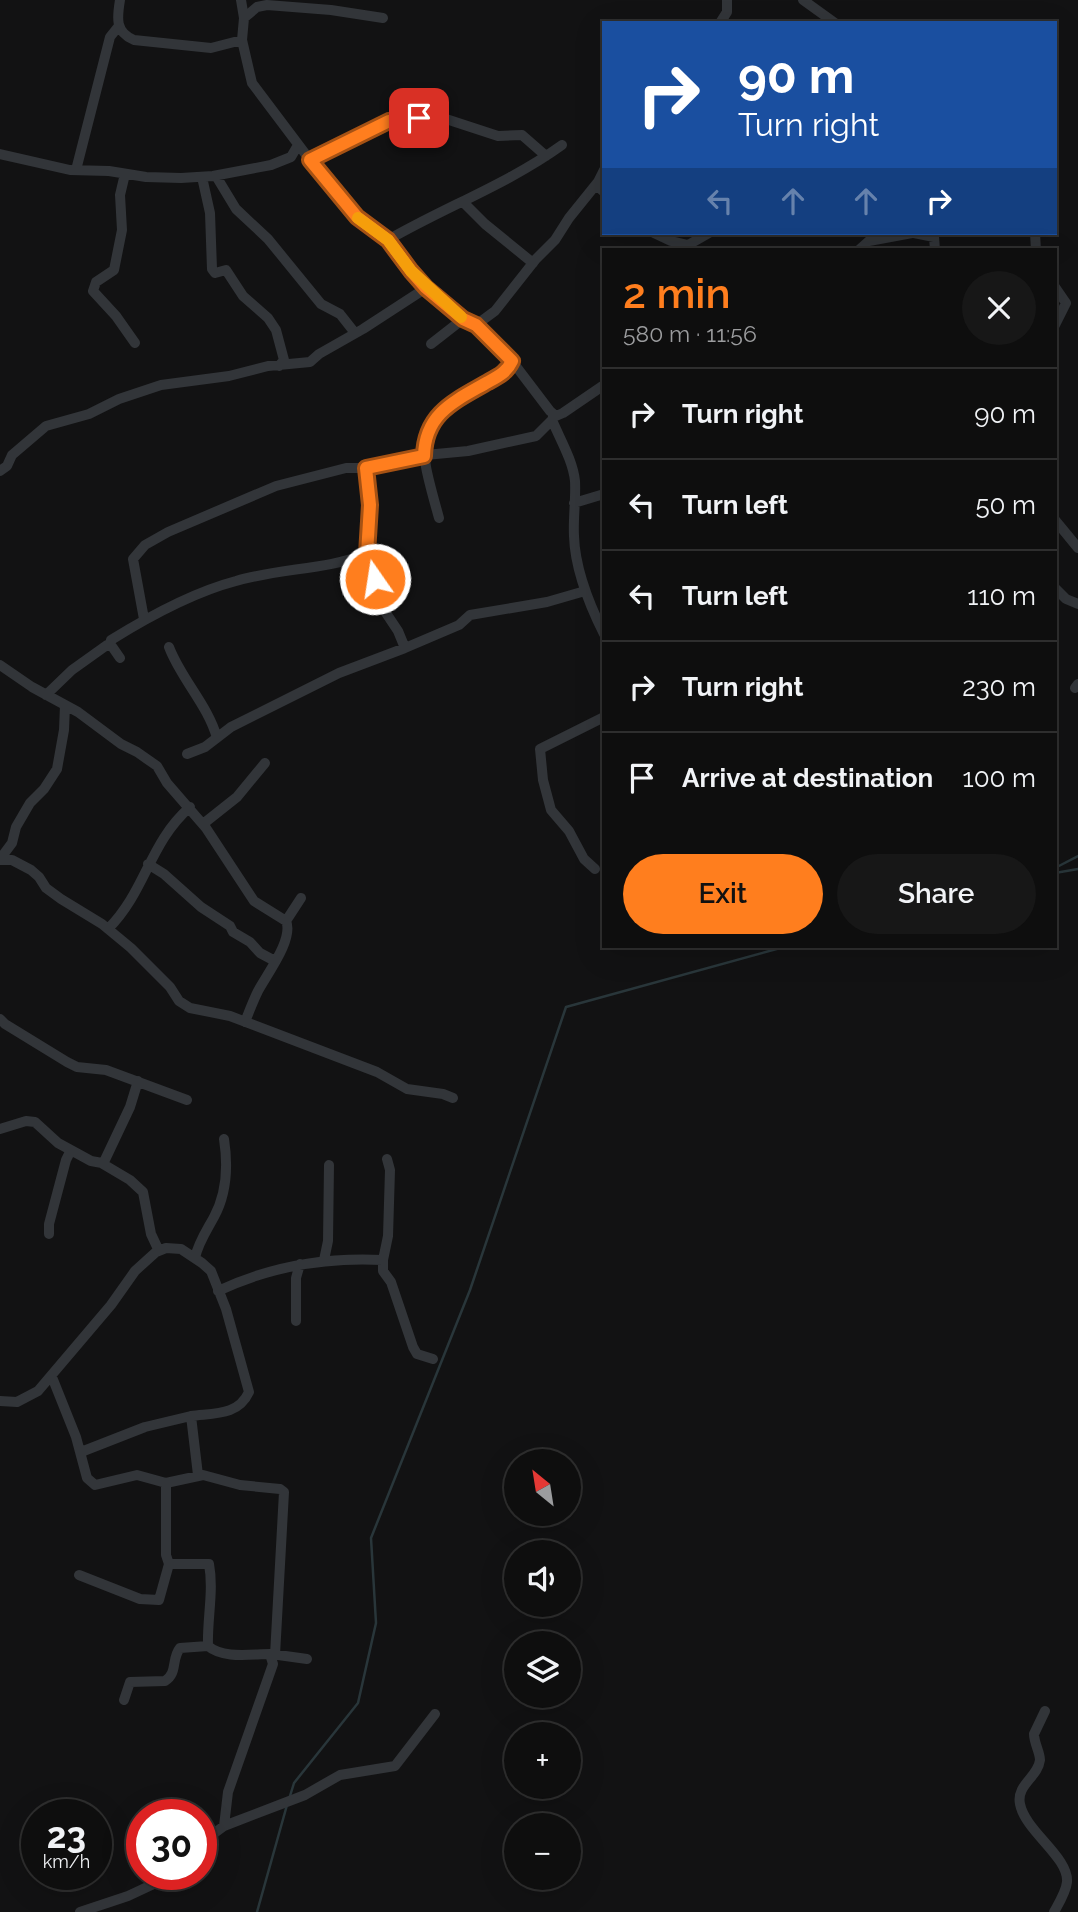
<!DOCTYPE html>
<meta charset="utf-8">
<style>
body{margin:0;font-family:Raleway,sans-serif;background:#171717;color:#f1f3f6;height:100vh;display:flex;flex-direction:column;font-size:26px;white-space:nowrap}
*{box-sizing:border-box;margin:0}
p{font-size:23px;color:#9b9c9e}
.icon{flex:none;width:38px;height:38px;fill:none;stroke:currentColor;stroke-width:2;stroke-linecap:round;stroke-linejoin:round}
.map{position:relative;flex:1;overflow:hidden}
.drawer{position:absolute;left:602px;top:248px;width:455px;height:700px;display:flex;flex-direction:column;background:#0e0e0e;border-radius:0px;box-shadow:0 7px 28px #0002,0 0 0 2px #2e2e2e}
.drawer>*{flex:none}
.top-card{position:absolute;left:602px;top:21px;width:455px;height:214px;border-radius:0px;box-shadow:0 7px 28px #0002,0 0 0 2px #2e2e2e;background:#1a4fa0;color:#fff;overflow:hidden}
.needle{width:46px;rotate:330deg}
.tools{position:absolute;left:504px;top:1449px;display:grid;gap:14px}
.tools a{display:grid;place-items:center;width:77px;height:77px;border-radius:50%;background:#0e0e0e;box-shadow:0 7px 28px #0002,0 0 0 2px #2e2e2e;font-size:35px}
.speed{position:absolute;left:21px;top:1799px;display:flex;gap:14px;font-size:35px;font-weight:700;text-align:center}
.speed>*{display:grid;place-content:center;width:91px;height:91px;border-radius:50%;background:#0e0e0e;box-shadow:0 7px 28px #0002,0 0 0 2px #2e2e2e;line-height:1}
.speed small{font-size:18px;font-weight:400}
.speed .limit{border:10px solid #d22;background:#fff;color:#111}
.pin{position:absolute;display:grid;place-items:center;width:60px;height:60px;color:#fff;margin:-30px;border-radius:14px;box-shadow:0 4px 10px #0006}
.me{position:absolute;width:77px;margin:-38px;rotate:347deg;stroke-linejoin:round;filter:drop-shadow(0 0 5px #0008)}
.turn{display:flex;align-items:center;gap:24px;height:147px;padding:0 21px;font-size:32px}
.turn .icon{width:91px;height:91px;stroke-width:2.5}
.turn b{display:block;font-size:49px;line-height:60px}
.lanes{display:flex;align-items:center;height:66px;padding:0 21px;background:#0003;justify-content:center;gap:35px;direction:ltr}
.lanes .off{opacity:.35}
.round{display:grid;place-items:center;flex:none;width:74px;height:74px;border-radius:37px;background:#171717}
.summary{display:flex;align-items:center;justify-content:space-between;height:119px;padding:0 21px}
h1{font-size:42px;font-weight:600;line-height:52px;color:#ff7e1e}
.button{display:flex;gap:14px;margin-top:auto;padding:14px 21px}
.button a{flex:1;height:80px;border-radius:42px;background:#ff7e1e;color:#111;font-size:28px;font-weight:600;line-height:80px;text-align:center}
.button a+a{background:#171717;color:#f1f3f6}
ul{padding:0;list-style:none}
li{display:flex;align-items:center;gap:21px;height:91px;padding:0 21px;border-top:2px solid #2e2e2e}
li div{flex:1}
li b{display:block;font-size:26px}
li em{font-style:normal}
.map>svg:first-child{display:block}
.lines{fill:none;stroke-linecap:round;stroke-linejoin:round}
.stream{stroke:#29363a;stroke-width:2.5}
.minor{stroke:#323539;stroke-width:10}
.route-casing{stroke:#a65214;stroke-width:18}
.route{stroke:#ff7e1e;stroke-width:12}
.slow{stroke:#f59e0b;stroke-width:12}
</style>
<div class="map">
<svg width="1078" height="1912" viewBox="0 0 1078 1912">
<rect width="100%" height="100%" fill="#121213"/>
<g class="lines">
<path class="stream" d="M1055,868l23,-12
M1055,873l23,-4
M290,1796l4,-13 64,-80 18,-80 -5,-85 99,-248 96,-283 218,-60
M257,1912l30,-107"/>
<path class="minor" d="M120,0c-3,18 -5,32 14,40l77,8 31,-8 2,-22 -3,-18
M803,0l32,23
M244,18l13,-11 10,-2 64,5 52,8
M720,23l7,-11v-12
M242,40l10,43 58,77 47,57 31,23 22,32 16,16 37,31 13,6 36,36 38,50 6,5 7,-3 41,-28
M0,154l70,16 39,1 37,6 35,1 32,-2 58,-11 20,-8 7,-12
M310,160l79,-38 14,-3 40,-1 55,18 24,-1 24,21
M76,170l34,-133 8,-10
M125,174l-5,21 2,35 -8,40 -18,12 -3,9 23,25 19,27
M216,176l20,33 32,30 53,65 19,10 15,19
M202,177l8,36 2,56 3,4 11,-3 17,26 25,22 8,12 8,30 -5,6
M596,185l8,7
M463,202l22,22 48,39
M654,233l17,8 17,4 21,-12
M914,233l20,4 1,13
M1035,233l1,17
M388,240c57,-33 120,-56 174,-95
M859,250l10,-9 43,-8
M1055,287l11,16 -11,22
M476,325l19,-14 41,-52 19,-19 14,-22 29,-36 6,-12
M431,344l32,-25
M553,417l-1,3c8,19 21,41 23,61 1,18 -2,37 -1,55 1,34 15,68 30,98
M366,468l4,37 -3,49
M0,471l7,-5 5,-11 34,-29 43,-12 30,-15 42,-14 68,-9 39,-10 42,-4 9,-8 44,-25 63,-41
M574,503l30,-9
M439,518c-21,-76 -29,-92 45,-134 12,-6 23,-10 28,-23
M1055,520l23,28
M1055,588l11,11 12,5
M144,619l-11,-60 12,-14 23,-13 108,-46 70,-18h20l49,-12 53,-5 68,-15 16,-16
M111,640c37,-23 83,-48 125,-59 44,-13 89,-11 131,-27l19,59 12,18 7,17 -66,25 -108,54 -26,20 -18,7
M169,647c12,32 39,58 48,91
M405,648l54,-23 11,-10 77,-13 38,-11
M0,665l32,22 46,25 43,32 16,8 20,14 10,17 39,45 48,73 32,20 15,-23
M1075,688l3,-4
M46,695l26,-25 35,-25h4l9,13
M203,824l34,-27 28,-34
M0,859l12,-16 4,-16 14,-24 14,-14 13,-20 7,-39 1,-25
M0,860h12l19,10 8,7 7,11 15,11 41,25 29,24 39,39 9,14 11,7 40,8 147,56 30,17 36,5 10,4
M148,864l16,10 37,33 29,19 3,6 17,10 10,11 15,8
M595,869l-11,-10 -15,-28 -18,-21 -8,-30 -3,-31 64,-32
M108,929c38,-38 41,-86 82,-122
M0,1019l5,5 62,38 10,5 29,3 81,30
M245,1022c4,-10 8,-21 13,-31 9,-17 36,-52 28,-70
M138,1081l-8,26 -27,57 27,16 13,12 8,42 8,17
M0,1129l26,-8 9,1 23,21 33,18 11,2
M49,1234v-10l17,-64 5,-10
M195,1258c3,-15 12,-28 19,-41 13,-24 14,-52 10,-78
M324,1260l4,-19 1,-76
M383,1260v11l8,11 22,65 4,7 16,5
M218,1291c53,-25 107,-34 165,-31l5,-24 2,-66 -3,-11
M296,1321v-43l4,-14
M52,1377l24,60 11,41 8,7 42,-10 29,8 37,-8 37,10 40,4 4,3 -9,163
M0,1401l17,1 21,-11 73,-86 24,-34 21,-19 10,-4 15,1 21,14 9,8 15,38 23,83c-11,24 -35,21 -58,24l7,59
M81,1452l64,-25 46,-11
M166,1483v72l3,9h40c5,27 -2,55 -1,82 15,13 43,8 62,8l3,10 -45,128 -4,34 -23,17
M79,1575l61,24 19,1 10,-36
M271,1654l36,5
M124,1700l6,-18 35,-1c13,-8 6,-22 15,-33l28,-2
M1045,1711l-11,23c0,9 6,18 6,26 -2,17 -24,25 -20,44 5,27 49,53 47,78 -1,10 -8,21 -13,30
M224,1826l81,-31 35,-20 55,-9 40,-52
M80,1912l48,-16 47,-22"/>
</g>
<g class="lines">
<defs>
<path id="route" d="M375,579l-8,-25 3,-49 -4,-37 58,-12c1,-43 31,-55 64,-74 11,-6 19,-10 24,-21l-36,-36 -13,-6 -37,-31 -15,-17 -23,-31 -31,-23 -47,-57 79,-39 30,-3"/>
</defs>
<use href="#route" class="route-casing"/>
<use href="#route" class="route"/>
<path class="slow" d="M358,218l30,22 23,31 50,46"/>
</g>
</svg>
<div class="tools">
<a><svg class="needle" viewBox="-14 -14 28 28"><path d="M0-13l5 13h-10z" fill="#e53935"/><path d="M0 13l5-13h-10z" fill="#9b9c9e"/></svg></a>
<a><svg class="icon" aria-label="sound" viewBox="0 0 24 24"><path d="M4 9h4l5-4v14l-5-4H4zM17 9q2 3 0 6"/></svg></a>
<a><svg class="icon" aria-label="layers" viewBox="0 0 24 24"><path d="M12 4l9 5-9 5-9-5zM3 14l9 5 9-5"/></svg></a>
<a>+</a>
<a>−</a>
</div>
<div class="speed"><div>23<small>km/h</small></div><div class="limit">30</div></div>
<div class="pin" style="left:419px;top:118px;background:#d93025"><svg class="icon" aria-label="arrive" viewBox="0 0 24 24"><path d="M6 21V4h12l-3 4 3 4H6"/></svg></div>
<svg class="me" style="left:375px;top:579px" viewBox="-20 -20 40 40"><circle r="17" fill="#ff7e1e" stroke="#fff" stroke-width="3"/><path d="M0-11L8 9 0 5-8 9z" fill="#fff"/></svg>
<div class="top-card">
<div class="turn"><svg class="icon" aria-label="right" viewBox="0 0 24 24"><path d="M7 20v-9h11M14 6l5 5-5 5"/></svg><div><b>90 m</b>Turn right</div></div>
<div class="lanes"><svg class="icon off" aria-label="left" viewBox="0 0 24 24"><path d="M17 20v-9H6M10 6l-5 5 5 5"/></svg><svg class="icon off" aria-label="ahead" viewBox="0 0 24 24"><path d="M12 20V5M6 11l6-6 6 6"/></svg><svg class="icon off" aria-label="ahead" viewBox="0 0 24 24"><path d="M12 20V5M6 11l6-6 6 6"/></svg><svg class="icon" aria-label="right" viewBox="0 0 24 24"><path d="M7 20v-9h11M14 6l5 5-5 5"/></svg></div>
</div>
<section class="drawer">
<div class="summary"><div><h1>2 min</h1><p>580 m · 11:56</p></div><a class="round"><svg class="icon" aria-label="close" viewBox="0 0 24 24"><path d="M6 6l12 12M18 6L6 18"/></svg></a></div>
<ul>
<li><svg class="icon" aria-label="right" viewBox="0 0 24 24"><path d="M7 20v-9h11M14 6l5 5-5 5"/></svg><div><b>Turn right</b></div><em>90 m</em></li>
<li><svg class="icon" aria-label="left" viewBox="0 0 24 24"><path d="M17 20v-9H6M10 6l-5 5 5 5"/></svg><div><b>Turn left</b></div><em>50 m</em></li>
<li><svg class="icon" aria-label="left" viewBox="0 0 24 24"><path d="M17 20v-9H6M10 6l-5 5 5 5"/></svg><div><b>Turn left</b></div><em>110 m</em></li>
<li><svg class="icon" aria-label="right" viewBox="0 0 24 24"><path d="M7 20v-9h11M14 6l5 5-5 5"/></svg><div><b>Turn right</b></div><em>230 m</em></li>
<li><svg class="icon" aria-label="arrive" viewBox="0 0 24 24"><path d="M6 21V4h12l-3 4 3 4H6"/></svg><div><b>Arrive at destination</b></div><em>100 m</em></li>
</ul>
<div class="button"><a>Exit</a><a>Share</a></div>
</section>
</div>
